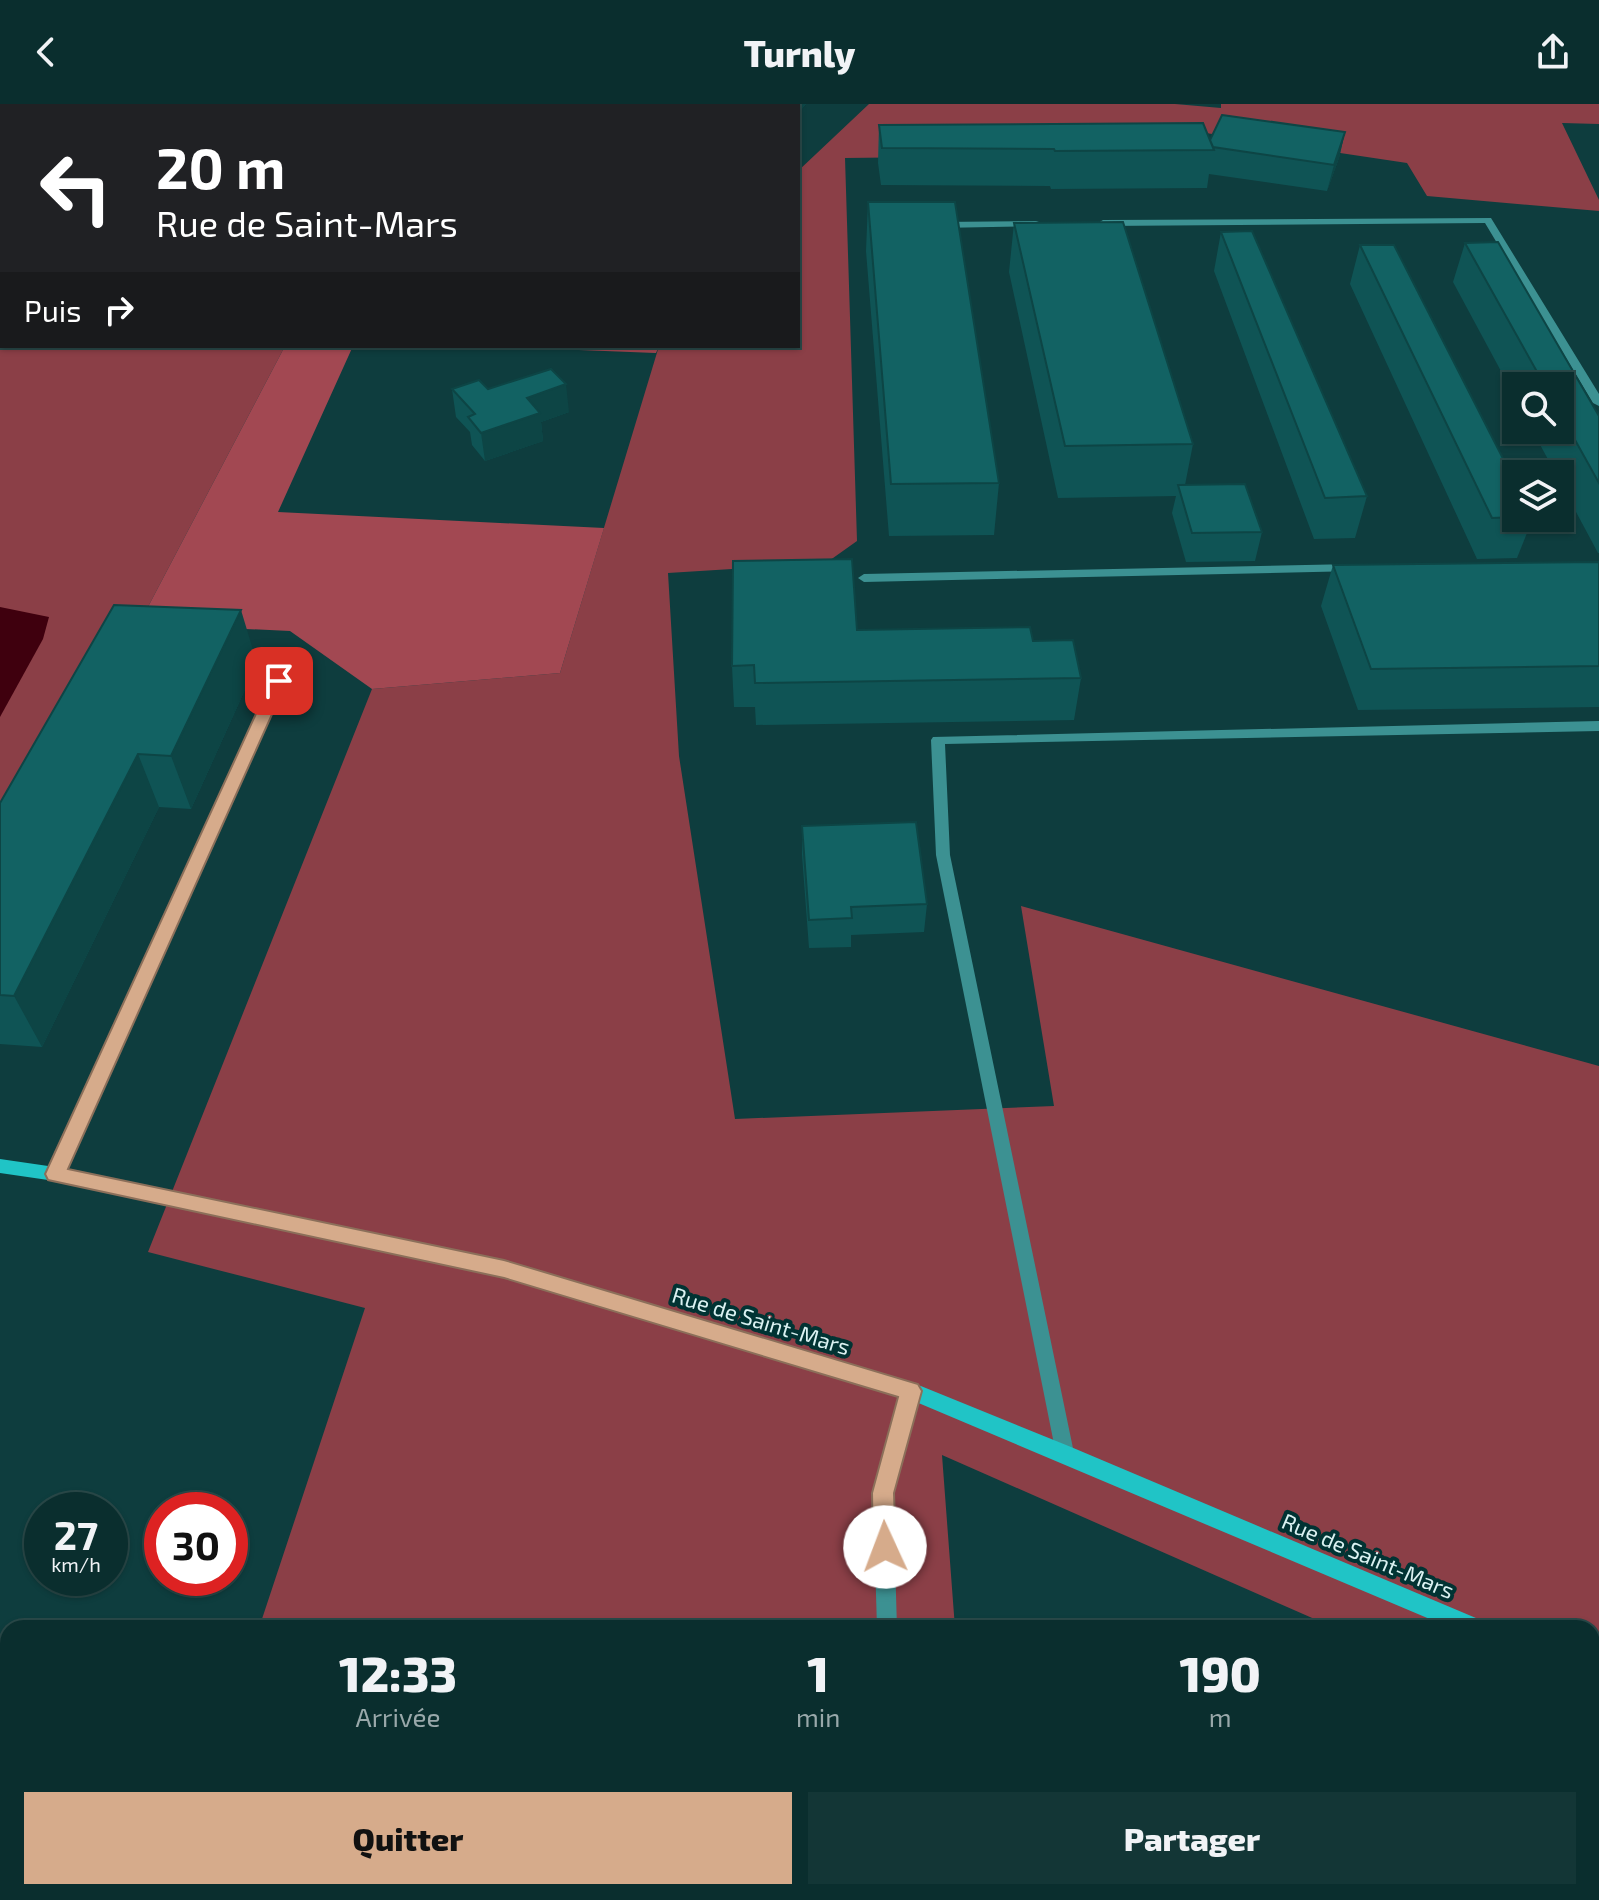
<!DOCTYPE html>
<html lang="fr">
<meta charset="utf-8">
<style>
body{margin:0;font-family:"Exo 2",sans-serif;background:#133636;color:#f1f3f6;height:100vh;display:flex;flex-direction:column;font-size:30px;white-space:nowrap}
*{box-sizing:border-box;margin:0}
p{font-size:26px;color:#99a8aa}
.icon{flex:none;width:44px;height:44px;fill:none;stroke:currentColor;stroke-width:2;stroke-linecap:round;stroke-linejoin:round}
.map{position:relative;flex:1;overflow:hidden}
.side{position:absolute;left:0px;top:1516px;width:1600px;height:280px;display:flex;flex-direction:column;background:#0a2e2e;border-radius:24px 24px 0 0;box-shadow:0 2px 6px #0004,0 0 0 2px #2a4a4a}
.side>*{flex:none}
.guide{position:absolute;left:0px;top:0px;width:800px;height:244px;box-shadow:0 2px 6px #0004,0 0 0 2px #2a4a4a;background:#202124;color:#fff;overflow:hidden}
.fabs{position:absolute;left:1502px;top:268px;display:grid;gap:16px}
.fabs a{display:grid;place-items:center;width:72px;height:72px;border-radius:0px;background:#0a2e2e;box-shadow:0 2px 6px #0004,0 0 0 2px #2a4a4a;font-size:40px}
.speed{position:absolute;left:24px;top:1388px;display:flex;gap:16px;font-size:40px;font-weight:700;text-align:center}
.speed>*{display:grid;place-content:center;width:104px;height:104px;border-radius:50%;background:#0a2e2e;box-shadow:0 2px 6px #0004,0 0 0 2px #2a4a4a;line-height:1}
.speed small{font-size:20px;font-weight:400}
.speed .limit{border:12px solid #d22;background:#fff;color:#111}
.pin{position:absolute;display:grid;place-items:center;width:68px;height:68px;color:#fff;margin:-34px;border-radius:16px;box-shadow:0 4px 12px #0006}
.me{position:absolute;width:88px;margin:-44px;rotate:358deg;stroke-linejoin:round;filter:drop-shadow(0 0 6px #0008)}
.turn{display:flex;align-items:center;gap:28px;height:168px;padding:0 24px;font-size:36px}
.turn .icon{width:104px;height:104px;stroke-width:2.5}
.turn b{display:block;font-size:56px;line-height:68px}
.then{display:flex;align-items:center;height:76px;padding:0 24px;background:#0003;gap:16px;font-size:30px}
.eta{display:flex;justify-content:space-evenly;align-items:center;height:136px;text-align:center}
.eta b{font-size:48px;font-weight:800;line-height:56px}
.button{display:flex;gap:16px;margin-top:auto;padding:16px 24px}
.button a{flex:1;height:92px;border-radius:0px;background:#d6ab8b;color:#111;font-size:32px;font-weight:800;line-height:92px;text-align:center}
.button a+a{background:#133636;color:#f1f3f6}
header{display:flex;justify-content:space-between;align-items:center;height:104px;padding:0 24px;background:#0a2e2e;font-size:36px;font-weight:800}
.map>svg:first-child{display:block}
.green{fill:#8b3f47}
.forest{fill:#a24852}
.water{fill:#3f000e}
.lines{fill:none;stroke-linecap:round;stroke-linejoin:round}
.lane{fill:#3c9192;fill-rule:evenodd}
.street{fill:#3c9192;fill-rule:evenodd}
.secondary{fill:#20c4c6;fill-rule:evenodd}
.wall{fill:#0f5455}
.shaded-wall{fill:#0d4545}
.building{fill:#126263;stroke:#0d4545;stroke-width:2}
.route{fill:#d6ab8b;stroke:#8b6f5a;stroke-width:2}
.labels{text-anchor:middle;stroke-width:8;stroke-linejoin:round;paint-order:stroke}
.street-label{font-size:22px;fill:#dbf2f2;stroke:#013333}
</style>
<header><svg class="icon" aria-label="back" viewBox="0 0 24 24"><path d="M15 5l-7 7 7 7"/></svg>Turnly<svg class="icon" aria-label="share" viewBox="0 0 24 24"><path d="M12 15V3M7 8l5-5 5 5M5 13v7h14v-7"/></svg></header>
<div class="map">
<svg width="1599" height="1796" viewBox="0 0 1599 1796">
<rect width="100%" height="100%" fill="#0e3d3e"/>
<path class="green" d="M869,0h306l46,4v-4h378v20l-37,-1 37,77v11l-172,-15 -20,-33 -208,-31 -22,22 -332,4 12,383 -31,22 -158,10 11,183 56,363 319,-13 -33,-200 578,160v679l-7,-3v-114h-257l-393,-173 13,173h-696l106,-320 -217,-56 224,-563 188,-16 99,-327h139v-175z
M0,131l2,111h283l-146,278 -139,237z
M172,1788h804l1,8h-808z"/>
<path class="forest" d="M285,242h68l-75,166 326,16 -44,145 -188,16 -82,-58 -151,-7z
M476,242h183l-3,7z"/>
<path class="water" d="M0,503l49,10 -6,22 -43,78z"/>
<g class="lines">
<path class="lane" d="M1491,114l108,176v12l-6,-3 -108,-180 -382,3 -5,-3 5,-3z
M1036,117l3,1v4l-100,2 -5,-3 5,-3z
M1353,460l4,1v6l-493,11 -6,-4 6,-4z
M279,573l7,4 -222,493 -3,5 -6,2 -6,-2 -3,-5 226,-493z
M1599,617v10l-654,13 5,111 124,598 -3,6 -7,3 -7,-3 -121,-604 -5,-115 2,-3z"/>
<path class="street" d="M911,1278l7,3 3,6 -28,102 4,135h-20l-4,-135 28,-102 3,-6z
M883,1788h24l1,8h-24z"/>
<path class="secondary" d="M0,1055l55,8 449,94 407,121 160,65 412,174 3,7h-35l-542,-229 -405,-122 -449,-96 -55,-8z
M1592,1562l7,3v22l-7,-3z"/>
</g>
<path class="wall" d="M0,0h806l-8,9v-7h-796v107h-2z
M879,21l331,15 135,-8 -6,26 -12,33 -118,-17 -2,14 -156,1 -1,-3 -169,-1 -3,-22z
M868,98l131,281 -5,52 -105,1 -23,-285z
M1014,119l179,221 -8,41 77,47 -7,29 -69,1 -14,-49 4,-17 -118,2 -49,-226z
M1221,128l146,264 -12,42 -41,1 -100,-268z
M1465,139l134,173v137h-1l-38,-71v-8h-4l-24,-44h28v-44h-44v13l-63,-117z
M1360,141l156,239v34h17l-16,40 -40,1 -127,-275z
M452,285h36l81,23 -28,10 2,19 -58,20 -13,-16 -2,-13 -14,-15z
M1599,458v145l-241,3 -37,-104 12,-41z
M857,526l176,11 48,37 -7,42 -318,5 -1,-18h-21l-2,-41z
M257,559l-66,146 -32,-2 -117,240 -42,-3v-241z
M802,722l125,78 -3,28 -73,3v12l-42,1 -7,-93z"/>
<path class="shaded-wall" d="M795,0h11l-8,9v-7h-5z
M1345,28l-6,26 -12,33 7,-26z
M566,280l3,28 -28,10 2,19 -58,20 -4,-28 46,-35z
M241,506l16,53 -66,146 -20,-53z
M138,650l21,53 -117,240 -28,-51z"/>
<path class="building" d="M0,0h795l-2,2h-791v94h-2z
M1222,11l123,17 -11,33 -121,-18 -3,-7z
M1203,19l11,27 -159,1 -1,-2 -172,-1 -3,-23z
M868,98h87l44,281 -108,1z
M1123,118l70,222 -128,2 -51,-223z
M1252,127l115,265 -42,2 -104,-266z
M1498,138l101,174v67l-39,-70v-27h-15l-80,-143z
M1360,141h34l122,239v33l-24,1z
M551,265l15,15 -39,14 13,15 -59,20 -13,-16 7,-3 -23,-25 27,-9 9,9z
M1245,380l17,48 -70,1 -14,-48z
M852,455l5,71 173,-3 3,14 40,-1 8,38 -326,5 -1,-18 -22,1 1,-105z
M1599,458v104l-228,3 -38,-104z
M114,501l127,5 -70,146 -33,-2 -124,242 -14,-1v-192z
M916,718l11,82 -76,3 1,11 -43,2 -7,-94z"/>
<path class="route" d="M279,572l8,5 -219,488 436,91 414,124 4,7 -28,102 2,54 -3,8 -8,3 -8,-3 -4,-8 -1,-54 26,-96 -394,-119 -456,-98 -3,-6 226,-493z"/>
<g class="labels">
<g class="street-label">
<text transform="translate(761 1217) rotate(17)" y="8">Rue de Saint-Mars</text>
<text transform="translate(1368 1452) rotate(23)" y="8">Rue de Saint-Mars</text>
</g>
</g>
</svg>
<div class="fabs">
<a><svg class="icon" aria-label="search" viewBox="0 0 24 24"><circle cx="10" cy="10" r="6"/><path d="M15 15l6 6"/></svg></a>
<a><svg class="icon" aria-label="layers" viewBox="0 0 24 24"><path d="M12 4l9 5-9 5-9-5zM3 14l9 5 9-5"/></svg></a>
</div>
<div class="speed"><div>27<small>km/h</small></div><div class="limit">30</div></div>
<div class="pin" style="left:279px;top:577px;background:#d93025"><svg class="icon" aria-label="arrive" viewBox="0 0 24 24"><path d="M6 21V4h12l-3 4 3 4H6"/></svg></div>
<svg class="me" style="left:885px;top:1443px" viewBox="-20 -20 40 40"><circle r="19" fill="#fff"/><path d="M0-13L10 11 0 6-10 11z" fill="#d6ab8b"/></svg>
<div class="guide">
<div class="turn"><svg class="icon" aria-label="left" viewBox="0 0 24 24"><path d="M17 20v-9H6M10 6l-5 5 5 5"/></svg><div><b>20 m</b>Rue de Saint-Mars</div></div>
<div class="then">Puis<svg class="icon" aria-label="right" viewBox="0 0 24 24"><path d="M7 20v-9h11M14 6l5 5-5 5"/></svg></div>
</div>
<section class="side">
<div class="eta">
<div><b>12:33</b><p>Arrivée</p></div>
<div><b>1</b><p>min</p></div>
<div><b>190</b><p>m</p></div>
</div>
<div class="button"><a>Quitter</a><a>Partager</a></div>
</section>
</div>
